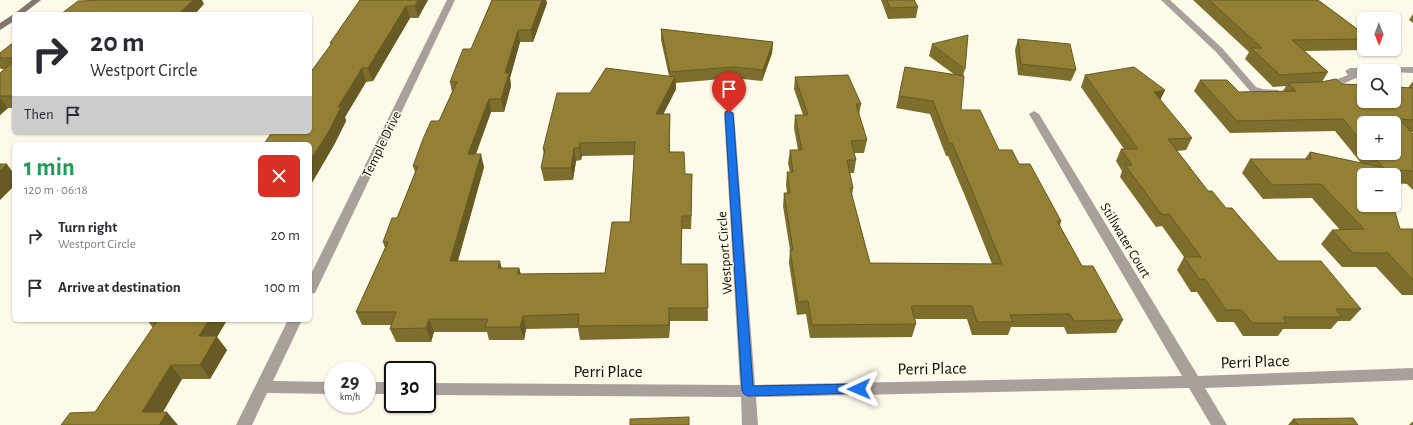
<!DOCTYPE html>
<meta charset="utf-8">
<style>
body{margin:0;font-family:"Alegreya Sans",sans-serif;background:#f7f7f7;color:#2b2b33;height:100vh;display:flex;flex-direction:column;font-size:15px;white-space:nowrap}
*{box-sizing:border-box;margin:0}
p{font-size:13px;color:#7c7c81}
.icon{flex:none;width:22px;height:22px;fill:none;stroke:currentColor;stroke-width:2;stroke-linecap:round;stroke-linejoin:round}
.map{position:relative;flex:1;overflow:hidden}
.drawer{position:absolute;left:12px;top:142px;width:300px;height:180px;display:flex;flex-direction:column;background:#fff;border-radius:6px;box-shadow:0 1px 3px #0004}
.drawer>*{flex:none}
.banner{position:absolute;left:12px;top:12px;width:300px;height:122px;border-radius:6px;box-shadow:0 1px 3px #0004;background:#fff;color:#2b2b33;overflow:hidden}
.needle{width:26px;rotate:179deg}
.buttons{position:absolute;left:1357px;top:12px;display:grid;gap:8px}
.buttons a{display:grid;place-items:center;width:44px;height:44px;border-radius:6px;background:#fff;box-shadow:0 1px 3px #0004;font-size:20px}
.speed{position:absolute;left:324px;top:361px;display:flex;gap:8px;font-size:20px;font-weight:700;text-align:center}
.speed>*{display:grid;place-content:center;width:52px;height:52px;border-radius:50%;background:#fff;box-shadow:0 1px 3px #0004;line-height:1}
.speed small{font-size:10px;font-weight:400}
.speed .limit{border:2px solid #111;border-radius:6px;background:#fff;color:#111}
.pin{position:absolute;display:grid;place-items:center;width:34px;height:34px;color:#fff;margin:-41px -17px;border-radius:50% 50% 50% 0;rotate:-45deg;box-shadow:0 0 4px #0007}
.pin .icon{rotate:45deg}
.me{position:absolute;width:44px;margin:-22px;rotate:269deg;stroke-linejoin:round;filter:drop-shadow(0 0 3px #0008)}
.turn{display:flex;align-items:center;gap:14px;height:84px;padding:0 12px;font-size:18px}
.turn .icon{width:52px;height:52px;stroke-width:2.5}
.turn b{display:block;font-size:28px;line-height:34px}
.then{display:flex;align-items:center;height:38px;padding:0 12px;background:#0003;gap:8px;font-size:15px}
.round{display:grid;place-items:center;flex:none;width:42px;height:42px;border-radius:6px;background:#f7f7f7}
.overview{display:flex;align-items:center;justify-content:space-between;height:68px;padding:0 12px}
h1{font-size:24px;font-weight:700;line-height:30px;color:#1e9e55}
ul{padding:0;list-style:none}
li{display:flex;align-items:center;gap:12px;height:52px;padding:0 12px}
li div{flex:1}
li b{display:block;font-size:15px}
li em{font-style:normal}
.map>svg:first-child{display:block}
.lines{fill:none;stroke-linecap:round;stroke-linejoin:round}
.street{fill:#a9a09b;fill-rule:evenodd}
.secondary{fill:#82766e;fill-rule:evenodd}
.wall{fill:#7e6e2d;fill-rule:evenodd}
.shaded-wall{fill:#675a24}
.building{fill:#938034;stroke:#675a24}
.route{fill:#1a73e8;stroke:#114b97}
.labels{text-anchor:middle;stroke-width:3;stroke-linejoin:round;paint-order:stroke}
.street-label{font-size:14px;fill:#0f0d06;stroke:#fefae9}
.near-street-label{font-size:17px;fill:#0f0d06;stroke:#fefae9}
</style>
<div class="map">
<svg width="1413" height="425" viewBox="0 0 1413 425">
<rect width="100%" height="100%" fill="#fefae9"/>
<g class="lines">
<path class="street" d="M447,0h8l-138,289 -2,4 -5,1v-18z
M1161,0h9l52,48 34,39 6,2 16,1 1,2 -1,2 -17,1 -11,-4 -34,-39z
M1413,67v6l-49,-2v3h-8l2,2 -2,2 -20,9 -11,3 -5,-3 2,-2 26,-10 -3,-4 5,-3z
M729,110l5,3 21,272 427,-9 -153,-262 5,-3 5,3 159,262 215,-8v12l-208,8 22,37h-16l-22,-37 -433,9 2,28h-16l-1,-28 -314,-2v-12l313,2 -16,-272z
M288,320h14l-29,61 60,1v12l-66,-1 -15,32h-16z
M367,382h26v12h-26z"/>
<path class="secondary" d="M32,0h9l-18,14h-9z
M14,14v7l-14,9v-7z"/>
</g>
<path class="wall" d="M360,0h68l-10,18h-8l-37,63 -7,1 -21,35 1,4 -12,24 -24,41v-42l21,-99 -1,-2z
M492,0h54l1,3 -14,39h-13l-10,36 1,8 -7,26h-13l-15,42 8,13 -26,94 43,7h18l2,6 84,-1 25,-51 4,-67 -52,1 -1,4 -5,1 -3,19 -29,1 -3,-13 3,-13 -1,-6 47,-56 79,-17 -8,-36v-11l112,13 -1,11 -10,28 -29,-3 -57,5v6l-13,25h7v38l15,22h7l-1,55h-9l-1,35h26l1,57h-38l-1,17 -89,2 -2,-12 -52,1 -2,11h-35l-2,-8h-53l-3,10h-35l-6,-13 1,-4h-29l-6,-13 29,-64 -2,-6 14,-24 18,-46 -2,-6 26,-45 13,-29 -2,-10 21,-33z
M881,0h33l4,7 -2,11 -28,1z
M1193,0h125l46,34v13l-2,3 -58,1 24,21 -6,10 20,2 66,4 5,-7v51h-2l2,2v56l-6,-6 -13,-1v-8h-30l36,54h13v66h-11l-26,-28h-34l-21,-23 11,-14h8l-28,-32 -49,1 -21,-26 8,-14h55l5,-7 51,11 -26,-32 -105,2 -36,-42 6,-11 39,12 44,-1 3,-5 -13,1 -28,-28 4,-7zM1364,123l30,30h-30z
M1413,14v9l-4,-3z
M1018,39l58,31 -5,11 -53,-6 -3,-25z
M14,42v66h-6l-8,7v-42l4,-4h-3l-1,-1v-15z
M932,44l33,25 -2,7 -2,34 38,40 20,14 42,57 -1,5 22,40 41,54 -7,13 -49,1 -3,-7h-53l-3,8h-36l-5,-16h-52l1,5 -4,13 -102,1 -4,-24 -9,1 -8,-52 1,-13 -7,-44 1,-13h3l-1,-8 1,-13h3l-2,-9 2,-13h8l-4,-22 1,-13h8l-9,-26 1,-12 66,27 -2,11 8,25 -3,13h-10l2,7 -2,13h-4l3,15 -1,7 18,68 122,1 -27,-68 -17,-40h-2l-16,-42 -34,-6 9,-41 50,8 -26,-19z
M1085,75l80,15 -5,10 32,38 -6,12 -9,1 31,40 18,17 52,53 83,48 -11,12h-12l-7,8h-48l-5,7h-35l-9,-14h-17l-20,-30h-6l-14,-22 7,-13 -22,-31 -6,1 -36,-50 2,-6 -6,-10 5,-12h3l-43,-62z
M147,320h80l-10,17 10,13 -17,29h-28l-19,33h-68l58,-84z
M1293,419l65,6h-70z
M1412,422h1v3h-4z"/>
<path class="shaded-wall" d="M193,0h9l2,4 -9,10h-17z
M418,0h10l-10,18 -3,-12z
M542,0h4l1,3 -14,39 -2,-12z
M406,6l4,12 -37,63 -5,-13z
M518,30l2,12 -10,36 1,8 -7,26 -3,-13 4,-26z
M773,42l-1,11 -10,28 1,-11z
M362,68l4,14 -21,35 1,4 -12,24 -24,41v-25l28,-54z
M675,77l1,12 -19,38 -1,-13z
M1165,90l-6,12 -5,-10z
M0,98l8,10 -8,7z
M489,99l2,13 -20,55 -3,-13z
M670,114v51l-1,-13z
M580,143l2,13 -1,4 -2,-12z
M574,148l2,13 -3,19 -2,-12z
M481,154l3,13 -30,107 -4,-13z
M7,164l7,10v12l-14,14v-29z
M692,174v13l-1,42v-13z
M682,216v13l-1,49v-14z
M500,261l3,13 -5,-6z
M519,268l3,13 -5,-7z
M669,308l1,13 -1,17z
M523,316l3,13 -2,11 -4,-13z
M429,319l5,13 -3,10 -5,-14z
M209,320h18l-10,17 10,13 -17,29 -10,-14 -1,-29z
M171,365l11,14 -27,46 -13,-13z
M167,412l11,13h-19z"/>
<path class="building" d="M106,0h87l-15,14h-117l17,-13z
M360,0h58l-3,6h-9l-38,62h-6l-24,39h3l-12,24 -19,30v-17h-46l8,-12h38v-59l22,-30h-2z
M492,0h50l-11,30h-13l-13,43h4l-8,26h-12l-21,55h13l-31,107h50l-2,7h21l-2,6 88,-1 7,-51h18l5,-80 -55,1 -1,5h-5l-3,20h-30l4,-19h-2l14,-56h33l16,-25 69,9 -19,37h14l-1,38h15l1,22h7l-1,42h-9l-1,48h26l1,44h-39v17l-91,1 1,-12 -56,2 -3,11h-35l3,-8h-59l-3,9 -36,1 6,-17h-40l32,-70h-5l9,-24h5l21,-52h-5l10,-27 8,-18h8l18,-39h-7l13,-33h8z
M887,0h27l4,7 -28,1z
M1209,0h109l46,34v5l-72,1 36,32 -48,3 -29,-27h11z
M661,29l112,13 -10,28 -30,-3 -63,5z
M968,35l-3,34 -33,-25z
M1018,39l52,5 6,26 -55,-6z
M14,42v16h-14v-5z
M14,61v35h-14v-23z
M905,67l59,9 -3,34h19l19,40h13l7,14h11l31,57h-4l25,45h11l30,54 -49,1 -4,-7 -60,1 3,7h-36l-5,-16h-61l5,18 -104,1 -4,-24 -10,1 -8,-52h3l-9,-57h6l-3,-21h6l-3,-22h12l-7,-35h13l-13,-38 53,-2 13,29h-5l11,36 -16,1 5,19h-9l6,28h-3l20,75 132,1 -33,-81 -17,-40h-3l-16,-42 -34,-5z
M1134,67l31,23 -11,2 38,46 -24,1 40,52h4l14,17h6l46,53h43l40,48h-25l6,8h-59l4,6h-35l-10,-13h-16l-21,-31h-6l-15,-22h17l-32,-43 -7,1 -37,-50h7l-11,-16h17l-53,-74z
M1336,79l6,5 22,1v16h30v-14l19,1v32l-14,-1 14,15v37l-28,-2 -14,-16h23v-30h-30v21l-21,-25 -106,2 -37,-41h27l12,12 57,-1 -8,-8 33,-1z
M1310,152l70,15 3,8h-19v30h29l7,24h13v51l-25,-27h-35l-21,-23 32,-1 -43,-45 -49,1 -22,-26h61z
M0,164h7l-7,7z
M158,320h51l-10,16h18l-17,29h-29l-29,47h25l-8,13h-98l9,-12 25,-1z
M689,417v8h-59v-6z
M1353,418l5,7h-60l-5,-6z"/>
<path class="route" d="M726,111h3l4,2 20,273 106,-2 4,1 2,4 -2,3 -4,1 -111,3 -4,-2 -2,-3 -17,-278z"/>
<g class="labels">
<g class="street-label">
<text transform="translate(381 144) rotate(-64)" y="5">Temple Drive</text>
<text transform="translate(1126 240) rotate(59)" y="5">Stillwater Court</text>
<text transform="translate(724 253) rotate(-94)" y="5">Westport Circle</text>
</g>
<g class="near-street-label">
<text transform="translate(1255 361) rotate(-2)" y="6">Perri Place</text>
<text transform="translate(932 368) rotate(-1)" y="6">Perri Place</text>
<text x="608" y="377">Perri Place</text>
</g>
</g>
</svg>
<div class="buttons">
<a><svg class="needle" viewBox="-14 -14 28 28"><path d="M0-13l5 13h-10z" fill="#e53935"/><path d="M0 13l5-13h-10z" fill="#7c7c81"/></svg></a>
<a><svg class="icon" aria-label="search" viewBox="0 0 24 24"><circle cx="10" cy="10" r="6"/><path d="M15 15l6 6"/></svg></a>
<a>+</a>
<a>−</a>
</div>
<div class="speed"><div>29<small>km/h</small></div><div class="limit">30</div></div>
<div class="pin" style="left:729px;top:113px;background:#d93025"><svg class="icon" aria-label="arrive" viewBox="0 0 24 24"><path d="M6 21V4h12l-3 4 3 4H6"/></svg></div>
<svg class="me" style="left:859px;top:389px" viewBox="-20 -20 40 40"><path d="M0-17L14 15 0 8-14 15z" fill="#1a73e8" stroke="#fff" stroke-width="4"/></svg>
<div class="banner">
<div class="turn"><svg class="icon" aria-label="right" viewBox="0 0 24 24"><path d="M7 20v-9h11M14 6l5 5-5 5"/></svg><div><b>20 m</b>Westport Circle</div></div>
<div class="then">Then<svg class="icon" aria-label="arrive" viewBox="0 0 24 24"><path d="M6 21V4h12l-3 4 3 4H6"/></svg></div>
</div>
<section class="drawer">
<div class="overview"><div><h1>1 min</h1><p>120 m · 06:18</p></div><a class="round" style="background:#d93025;color:#fff"><svg class="icon" aria-label="close" viewBox="0 0 24 24"><path d="M6 6l12 12M18 6L6 18"/></svg></a></div>
<ul>
<li><svg class="icon" aria-label="right" viewBox="0 0 24 24"><path d="M7 20v-9h11M14 6l5 5-5 5"/></svg><div><b>Turn right</b><p>Westport Circle</p></div><em>20 m</em></li>
<li><svg class="icon" aria-label="arrive" viewBox="0 0 24 24"><path d="M6 21V4h12l-3 4 3 4H6"/></svg><div><b>Arrive at destination</b></div><em>100 m</em></li>
</ul>
</section>
</div>
